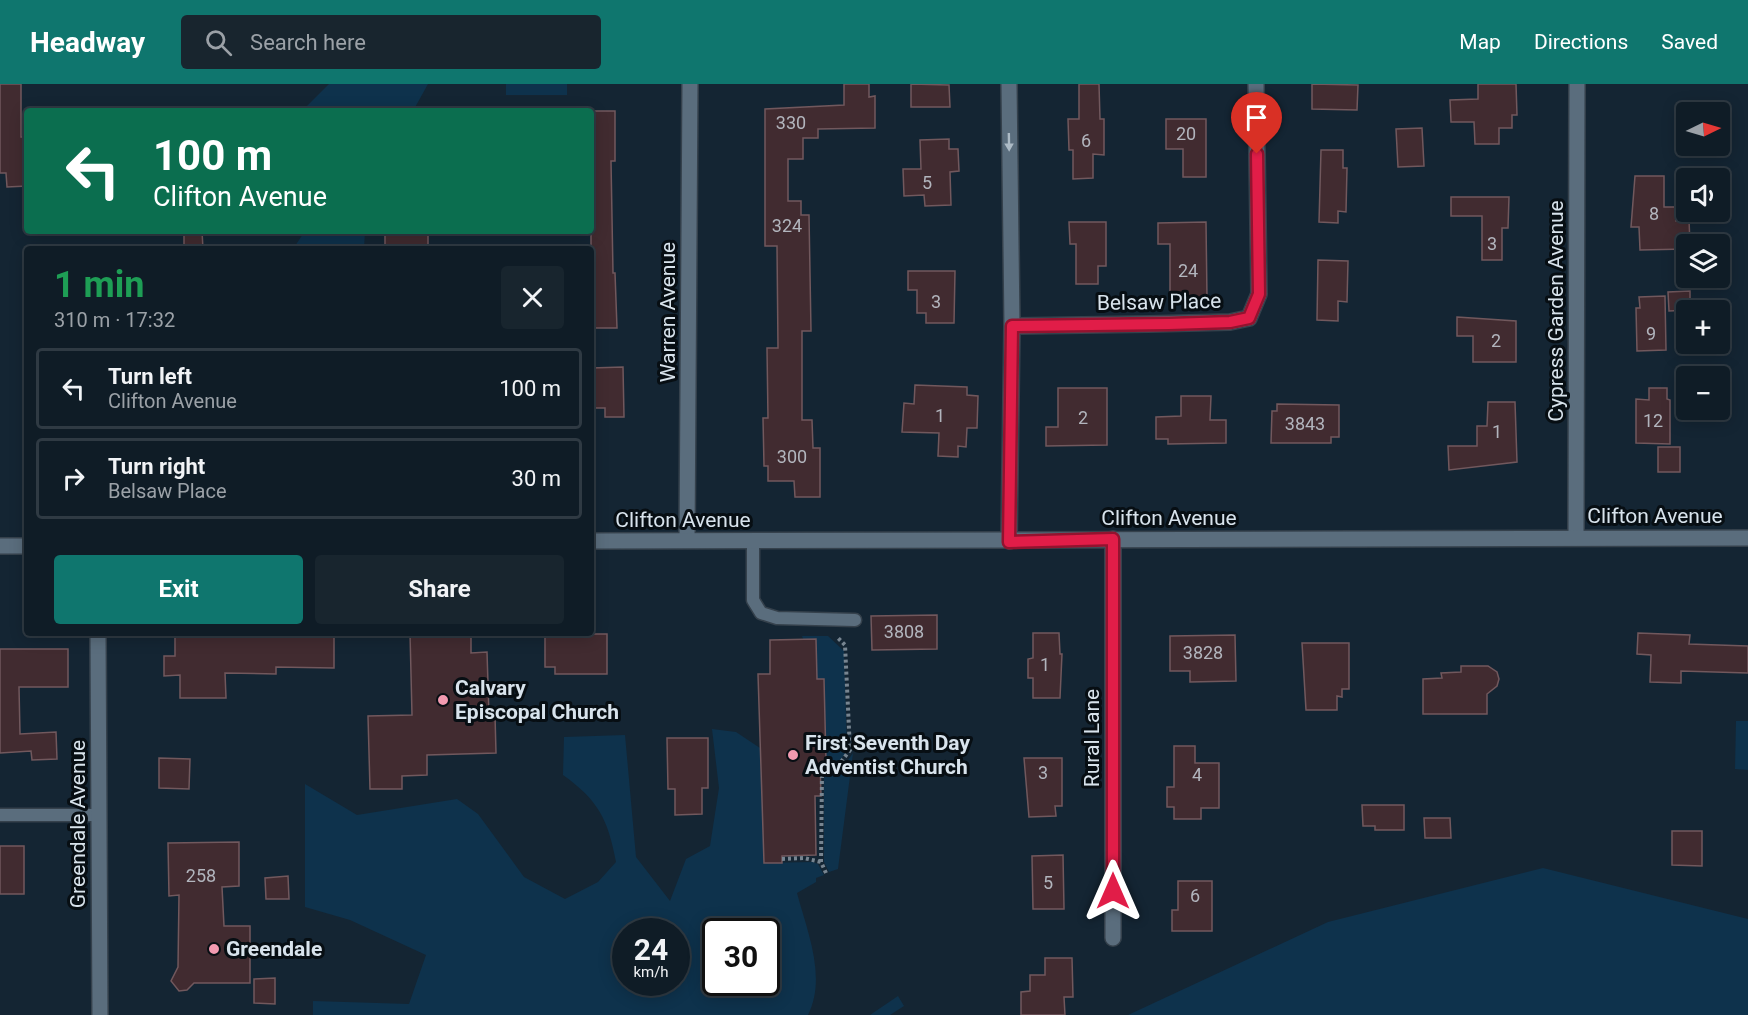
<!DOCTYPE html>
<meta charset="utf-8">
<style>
body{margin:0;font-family:Roboto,sans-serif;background:#18252e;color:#f1f3f6;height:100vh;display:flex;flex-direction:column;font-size:22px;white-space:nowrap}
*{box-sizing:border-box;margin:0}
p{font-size:20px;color:#9ba1a7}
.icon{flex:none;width:33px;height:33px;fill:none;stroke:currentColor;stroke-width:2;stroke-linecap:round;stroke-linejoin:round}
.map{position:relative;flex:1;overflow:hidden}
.panel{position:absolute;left:24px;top:162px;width:570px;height:390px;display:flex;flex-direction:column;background:#0f1c26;border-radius:6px;box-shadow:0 3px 15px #0003,0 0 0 2px #2f3a43}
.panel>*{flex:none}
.hud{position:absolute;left:24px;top:24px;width:570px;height:126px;border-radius:6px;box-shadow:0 3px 15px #0003,0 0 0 2px #2f3a43;background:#0b6e4f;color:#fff;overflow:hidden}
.needle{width:39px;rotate:85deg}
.buttons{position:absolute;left:1676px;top:18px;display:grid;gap:12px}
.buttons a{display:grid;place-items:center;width:54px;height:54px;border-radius:6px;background:#0f1c26;box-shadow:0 3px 15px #0003,0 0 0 2px #2f3a43;font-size:30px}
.speed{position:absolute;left:612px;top:834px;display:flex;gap:12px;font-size:30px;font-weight:700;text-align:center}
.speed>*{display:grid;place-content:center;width:78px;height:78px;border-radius:50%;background:#0f1c26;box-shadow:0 3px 15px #0003,0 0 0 2px #2f3a43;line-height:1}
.speed small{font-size:15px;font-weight:400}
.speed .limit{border:3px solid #111;border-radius:9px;background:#fff;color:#111}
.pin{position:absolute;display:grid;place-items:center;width:51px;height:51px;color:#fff;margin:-62px -26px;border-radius:50% 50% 50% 0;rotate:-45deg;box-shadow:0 0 6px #0007}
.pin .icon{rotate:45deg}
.me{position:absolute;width:66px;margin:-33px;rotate:0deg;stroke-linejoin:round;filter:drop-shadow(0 0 4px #0008)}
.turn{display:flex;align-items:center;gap:21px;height:126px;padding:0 30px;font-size:27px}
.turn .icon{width:78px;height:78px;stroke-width:2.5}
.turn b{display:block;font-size:42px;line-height:51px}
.round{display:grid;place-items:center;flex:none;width:63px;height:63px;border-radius:6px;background:#18252e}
.summary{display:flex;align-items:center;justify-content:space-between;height:102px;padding:0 30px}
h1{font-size:36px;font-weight:700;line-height:45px;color:#1e9e55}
.cta{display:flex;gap:12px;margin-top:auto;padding:12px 30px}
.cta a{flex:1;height:69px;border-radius:6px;background:#0f766e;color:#fff;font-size:24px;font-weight:700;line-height:69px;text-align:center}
.cta a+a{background:#18252e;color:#f1f3f6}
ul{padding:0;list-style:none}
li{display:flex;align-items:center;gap:18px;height:81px;margin:0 12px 9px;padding:0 18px;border:3px solid #2f3a43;border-radius:6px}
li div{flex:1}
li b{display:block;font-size:22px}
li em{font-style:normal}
header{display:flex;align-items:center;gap:36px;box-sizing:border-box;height:84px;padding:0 30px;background:#0f766e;color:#fff}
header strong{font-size:28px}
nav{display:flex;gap:33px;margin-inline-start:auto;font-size:21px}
.search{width:420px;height:54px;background:#18252e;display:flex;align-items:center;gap:15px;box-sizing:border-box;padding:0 21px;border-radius:6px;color:#9ba1a7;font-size:22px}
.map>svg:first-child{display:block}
.green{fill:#0e324c;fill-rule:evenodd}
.building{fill:#412b30;stroke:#71585d;stroke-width:1.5}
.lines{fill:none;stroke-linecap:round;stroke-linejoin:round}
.lane-casing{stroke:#35414c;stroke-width:15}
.street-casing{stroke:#35414c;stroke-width:18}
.secondary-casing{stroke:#35414c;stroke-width:18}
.path{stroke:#778591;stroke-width:4;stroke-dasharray:3 3;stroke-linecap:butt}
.lane{stroke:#5a6d7d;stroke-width:12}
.street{stroke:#5a6d7d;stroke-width:15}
.secondary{stroke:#5a6d7d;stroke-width:15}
.oneway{fill:#acbac5}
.route-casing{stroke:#92132f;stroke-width:15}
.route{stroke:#e11d48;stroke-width:10}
.poi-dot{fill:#f29ab0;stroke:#070e13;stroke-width:2}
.labels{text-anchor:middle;stroke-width:6;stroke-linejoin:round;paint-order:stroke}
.number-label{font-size:18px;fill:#b2b5bd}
.street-label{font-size:21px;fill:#d8e3ec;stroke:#070e13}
.poi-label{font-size:21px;font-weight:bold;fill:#d8e3ec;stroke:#070e13;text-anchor:start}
</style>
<header>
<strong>Headway</strong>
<div class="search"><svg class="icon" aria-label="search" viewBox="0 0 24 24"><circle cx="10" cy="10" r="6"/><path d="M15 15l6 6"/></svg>Search here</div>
<nav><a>Map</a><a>Directions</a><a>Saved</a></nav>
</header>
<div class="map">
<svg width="1748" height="931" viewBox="0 0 1748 931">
<rect width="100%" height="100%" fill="#142533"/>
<path class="green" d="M329,0h99l-15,27h-111z
M506,0h61v11h-61z
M305,147h60l-1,18h-71z
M802,552h26l16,15 3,99 -7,11h-14l-2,-82h-7z
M1736,637h12v49l-13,-1z
M712,645l24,3 24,16 1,24h6l-4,22 1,69 49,-1 5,2 6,11 -8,3v4l-19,11c10,38 30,84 11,122h-495v-14l96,3 17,-49 -76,-35 -45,-13v-123l52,31 100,-16 21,15 46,63 41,22 33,-17 18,-20c-8,-43 -18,-62 -53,-87l1,-38 61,-2 11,122 34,44 16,-42 24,-13 9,-58zM626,848h50v50h-50zM716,848h50v50h-50z
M853,669l-15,116 -9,3 -5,-10v-85l3,-7h14z
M1543,784l205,51v96h-620l200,-93z
M898,912l6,10 -14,9h-20z"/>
<path class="building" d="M0,0h21v53h6v49l-20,1 -1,-14h-6z
M844,0h25v13l6,-1v32l-57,1v9h-15v21h-15v42h13v14h8l2,116h-9v89h10l1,28h7v49h-25l-1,-16h-26v-15h-4l-1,-48h5l-1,-70h11l-1,-102h-12v-137l79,-4z
M911,0l38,1 1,22h-39z
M1079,0h20l1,35h4v36l-11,-1v24l-20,1v-29h-4l-1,-31h11z
M1312,0l46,1 -1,25 -45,-1z
M1478,0h38l1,31h-5v13h-13v16h-24l-1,-22h-23l-1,-22 28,-1z
M591,27h24v50h-4l2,112h2l2,55h-26z
M1166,35h40v58h-23v-28h-17z
M1422,44l2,38 -26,1 -2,-38z
M949,55v10h9l1,22 -9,1 1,33 -26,1 -1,-11 -20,1 -1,-27h18l-1,-29z
M1321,66h22v18h4l-1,44 -8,-1v12l-19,-1z
M1635,92h29v31h12v14l13,-1 1,24h-4v5l-46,1 -1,-23h-8z
M1451,113h58l-1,31h-6v32h-20v-44h-31z
M1069,138h37v44h-8v18h-22v-40h-6z
M1206,138l1,76h-37v-54h-12v-21z
M184,147h18l1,18h-19z
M385,147h43v18h-43z
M1318,176l30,1 -1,41 -9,-1v20l-21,-1z
M908,187h47l-1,52h-28v-10h-9v-23h-9z
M1690,207v19l-21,1 -1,-19z
M1665,212l1,54 -29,1 -1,-43h4l-1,-11z
M1457,233l59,4v41h-43v-26h-16z
M623,283l1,50h-19v-9h-14v-40z
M915,301l52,2v8l11,1 -1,32h-10l-1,19 -8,-1v11l-20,-1 1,-23 -37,-1 2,-29 10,1z
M1058,304h49v57l-61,1v-19h12z
M1649,304h18v11l3,1v44l-34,-1v-44l13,1z
M1181,312h30l-1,24h16v23l-58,1v-5h-12v-22l25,-1z
M1488,318h27l2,60 -68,8 -1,-24h29v-20h10z
M1277,320l62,1v32h-8v6h-60l1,-32h5z
M1658,363h22v25h-22z
M937,531v34l-65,1 -1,-34z
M175,549h159v35l-58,-1v7l-51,-1 1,25h-46v-23l-16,1v-20h11z
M410,549h61v20l16,-1 2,63h6l1,38 -69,2v20l-25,1v13h-32l-2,-73 44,-1z
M1033,549h26l1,21h2l-2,44h-27v-20h-5v-19l5,-1z
M1638,549l52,2 -1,9 59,2v27l-67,-2v12l-31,-1 1,-27 -14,-1z
M545,550h62v40h-52v-7h-10z
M1235,551l1,46 -46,1v-11h-20v-35z
M816,555l1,40h7l2,82 -6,1 1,34h-6l1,59 -34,1v7h-18l-6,-189h12v-34z
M1302,559h47v46h-7v8l-5,-1v14h-31z
M0,565h68v38h-49l1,47 36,-2 1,27 -25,1 -1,-9 -31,2z
M1461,582h27l9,6 2,7 -2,7 -10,8v20h-64v-35l19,-1 -1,-5 20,-1z
M667,654h41v50h-6v26l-27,1v-26h-7z
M1174,662h21v17h24v45h-18v11h-27v-12h-7v-20h7z
M159,674l31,1 -1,30 -30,-1z
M1024,674h38v48h-7l1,10 -27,1z
M1362,721h42v25h-29v-4h-12z
M1424,734h26l1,20h-26z
M1672,747h30v35l-30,-1z
M239,758v44l-17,1 2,39h26v57h-56l-7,7 -8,1 -8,-10 7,-14 1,-72 -10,1 -1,-53z
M0,762h24v48h-24z
M1063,771l1,54h-31l-1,-53z
M288,792l1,23h-23l-1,-21z
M1178,797h34v50h-40v-21h6z
M1045,874h27l1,39h-9l1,18h-44v-23l9,-1v-16h15z
M275,894v26l-21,-1v-24z"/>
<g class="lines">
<defs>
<path id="lane" d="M753,457v59l8,13 16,5 78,2
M0,731h99"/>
<path id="street" d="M1009,0l3,242 137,-2 81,-2 19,-4 10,-24 -3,-210
M1576,453l1,-453
M1113,455v399
M687,456l3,-456
M1009,457l3,-215
M98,549l2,382"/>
<path id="secondary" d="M591,457l1157,-3
M0,462h27"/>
</defs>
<use href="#lane" class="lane-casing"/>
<use href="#street" class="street-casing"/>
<use href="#secondary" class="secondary-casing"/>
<path class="path" d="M782,775l22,-1 17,4
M826,789l-5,-11 1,-88 5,-8h11l12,-16 -5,-105 -8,-8"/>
<use href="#lane" class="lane"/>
<use href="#street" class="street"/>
<use href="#secondary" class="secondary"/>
</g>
<defs><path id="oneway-solid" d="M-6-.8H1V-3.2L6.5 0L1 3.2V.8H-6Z" transform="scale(1.5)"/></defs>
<use class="oneway" href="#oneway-solid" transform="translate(1009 58) rotate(89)"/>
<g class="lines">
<defs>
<path id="route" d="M1113,807v-352l-104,3 3,-216 157,-2 61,-2 19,-4 10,-24 -2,-140"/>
</defs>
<use href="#route" class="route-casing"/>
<use href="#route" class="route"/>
</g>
<g class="poi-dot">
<circle cx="443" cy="616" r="6"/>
<circle cx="793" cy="671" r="6"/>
<circle cx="214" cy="865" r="6"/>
</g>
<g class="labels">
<g class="number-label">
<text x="791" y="45">330</text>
<text x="1186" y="56">20</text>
<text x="1086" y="63">6</text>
<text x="927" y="105">5</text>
<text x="1654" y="136">8</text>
<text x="787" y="148">324</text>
<text x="1492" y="166">3</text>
<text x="1188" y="193">24</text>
<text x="936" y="224">3</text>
<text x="1651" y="256">9</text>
<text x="1496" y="263">2</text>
<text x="940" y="338">1</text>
<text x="1083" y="340">2</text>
<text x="1653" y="343">12</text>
<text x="1305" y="346">3843</text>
<text x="1497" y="354">1</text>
<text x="792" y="379">300</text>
<text x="904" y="554">3808</text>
<text x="1203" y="575">3828</text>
<text x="1045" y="587">1</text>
<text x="1043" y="695">3</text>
<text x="1197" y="697">4</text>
<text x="201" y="798">258</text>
<text x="1048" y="805">5</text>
<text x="1195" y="818">6</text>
</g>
<g class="street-label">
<text transform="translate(1159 218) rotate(-1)" y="7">Belsaw Place</text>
<text transform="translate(1556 227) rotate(-90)" y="7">Cypress Garden Avenue</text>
<text transform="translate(668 228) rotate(-90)" y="7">Warren Avenue</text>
<text x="1655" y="439">Clifton Avenue</text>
<text x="1169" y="441">Clifton Avenue</text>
<text x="683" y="443">Clifton Avenue</text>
<text transform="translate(1092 654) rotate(-90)" y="7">Rural Lane</text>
<text transform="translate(78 740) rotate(-90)" y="7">Greendale Avenue</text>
</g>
<g class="poi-label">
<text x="455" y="611">Calvary<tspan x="455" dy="24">Episcopal Church</tspan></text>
<text x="805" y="666">First Seventh Day<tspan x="805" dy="24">Adventist Church</tspan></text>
<text x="226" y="872">Greendale</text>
</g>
</g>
</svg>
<div class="buttons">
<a><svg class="needle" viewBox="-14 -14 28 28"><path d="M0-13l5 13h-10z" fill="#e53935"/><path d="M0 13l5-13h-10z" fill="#9ba1a7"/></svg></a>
<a><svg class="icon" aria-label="sound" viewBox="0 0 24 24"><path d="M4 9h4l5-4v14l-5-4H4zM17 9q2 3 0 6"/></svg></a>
<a><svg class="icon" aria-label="layers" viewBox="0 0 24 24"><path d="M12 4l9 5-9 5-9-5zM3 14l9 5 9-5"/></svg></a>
<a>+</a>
<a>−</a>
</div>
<div class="speed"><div>24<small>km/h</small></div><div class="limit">30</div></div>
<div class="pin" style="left:1257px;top:70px;background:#d93025"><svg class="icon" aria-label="arrive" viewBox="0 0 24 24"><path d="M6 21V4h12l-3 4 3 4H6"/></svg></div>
<svg class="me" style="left:1113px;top:807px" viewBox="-20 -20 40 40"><path d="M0-17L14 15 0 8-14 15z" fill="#e11d48" stroke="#fff" stroke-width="4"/></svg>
<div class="hud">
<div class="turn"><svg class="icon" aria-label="left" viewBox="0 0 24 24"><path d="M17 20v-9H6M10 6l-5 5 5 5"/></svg><div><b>100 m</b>Clifton Avenue</div></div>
</div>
<section class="panel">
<div class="summary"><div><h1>1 min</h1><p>310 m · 17:32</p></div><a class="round"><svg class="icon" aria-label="close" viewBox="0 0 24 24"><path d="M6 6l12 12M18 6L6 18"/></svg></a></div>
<ul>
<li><svg class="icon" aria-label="left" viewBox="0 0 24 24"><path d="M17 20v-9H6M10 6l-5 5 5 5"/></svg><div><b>Turn left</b><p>Clifton Avenue</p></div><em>100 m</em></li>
<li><svg class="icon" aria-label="right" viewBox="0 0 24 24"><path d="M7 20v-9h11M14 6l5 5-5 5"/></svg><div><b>Turn right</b><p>Belsaw Place</p></div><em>30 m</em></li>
</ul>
<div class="cta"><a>Exit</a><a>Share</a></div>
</section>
</div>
